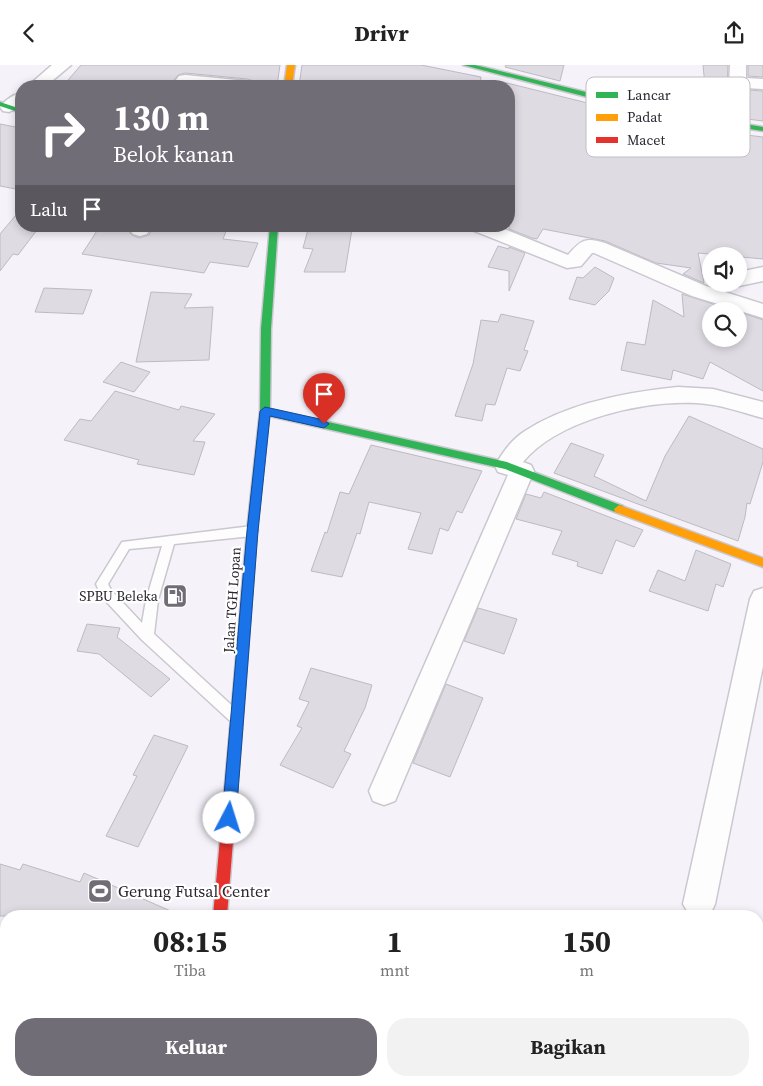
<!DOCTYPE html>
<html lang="id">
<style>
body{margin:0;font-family:"Source Serif 4",serif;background:#f2f2f2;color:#222;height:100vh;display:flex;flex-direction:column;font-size:19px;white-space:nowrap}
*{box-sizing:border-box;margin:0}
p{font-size:16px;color:#767676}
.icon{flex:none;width:28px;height:28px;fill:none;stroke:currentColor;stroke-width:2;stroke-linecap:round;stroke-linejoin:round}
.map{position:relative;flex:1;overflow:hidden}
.details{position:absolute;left:0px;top:845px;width:764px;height:176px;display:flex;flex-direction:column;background:#fff;border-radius:20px 20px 0 0;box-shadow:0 2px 8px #0003}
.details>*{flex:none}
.guide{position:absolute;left:15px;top:15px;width:500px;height:152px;border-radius:20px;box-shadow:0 2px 8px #0003;background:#716d76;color:#fff;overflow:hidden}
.buttons{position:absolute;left:702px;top:182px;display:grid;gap:10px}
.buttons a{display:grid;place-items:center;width:45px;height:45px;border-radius:50%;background:#fff;box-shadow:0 2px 8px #0003;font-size:25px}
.pin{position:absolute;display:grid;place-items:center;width:42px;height:42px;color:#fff;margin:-51px -21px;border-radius:50% 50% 50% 0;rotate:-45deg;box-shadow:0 0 5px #0007}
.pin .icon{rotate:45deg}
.me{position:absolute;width:55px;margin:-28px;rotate:5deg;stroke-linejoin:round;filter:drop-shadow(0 0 4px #0008)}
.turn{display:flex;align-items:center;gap:18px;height:105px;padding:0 15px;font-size:22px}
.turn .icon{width:65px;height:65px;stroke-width:2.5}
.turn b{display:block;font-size:35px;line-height:42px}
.then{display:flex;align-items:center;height:48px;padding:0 15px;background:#0003;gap:10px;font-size:19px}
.eta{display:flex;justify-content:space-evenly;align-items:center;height:85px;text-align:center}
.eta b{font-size:30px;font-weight:700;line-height:35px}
.primary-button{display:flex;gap:10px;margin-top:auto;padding:10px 15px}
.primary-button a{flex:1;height:58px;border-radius:20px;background:#716d76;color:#fff;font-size:20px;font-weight:700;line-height:58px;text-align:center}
.primary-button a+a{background:#f2f2f2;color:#222}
header{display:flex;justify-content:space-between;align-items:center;height:65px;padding:0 15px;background:#fff;font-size:22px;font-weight:700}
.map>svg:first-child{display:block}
.building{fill:#dfdbe3;stroke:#bebac2}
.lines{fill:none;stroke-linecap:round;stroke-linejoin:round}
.lane-casing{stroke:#cbc7cf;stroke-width:3}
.street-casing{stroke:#cbc7cf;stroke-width:3}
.fast-casing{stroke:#cbc7cf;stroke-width:3}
.slow-casing{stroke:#cbc7cf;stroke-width:3}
.jam-casing{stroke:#cbc7cf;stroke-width:3}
.lane{fill:#fefdfe;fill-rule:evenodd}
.street{fill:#fefdfe;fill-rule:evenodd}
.fast{fill:#30b455;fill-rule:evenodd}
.slow{fill:#ff9f0a;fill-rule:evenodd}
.jam{fill:#e5322d;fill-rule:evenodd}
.route{fill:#1a73e8;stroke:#114b97}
.labels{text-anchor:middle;stroke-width:4.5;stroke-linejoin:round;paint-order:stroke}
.poi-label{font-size:14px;fill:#2a262f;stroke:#fff;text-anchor:end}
.street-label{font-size:14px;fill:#2a262f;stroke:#fff}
.near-poi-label{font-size:16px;fill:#2a262f;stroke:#fff;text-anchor:start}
.key{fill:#fff;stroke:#bfbec1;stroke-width:1}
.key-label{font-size:14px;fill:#2a262f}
</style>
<header><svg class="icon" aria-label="back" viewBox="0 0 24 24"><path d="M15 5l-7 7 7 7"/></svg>Drivr<svg class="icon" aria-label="share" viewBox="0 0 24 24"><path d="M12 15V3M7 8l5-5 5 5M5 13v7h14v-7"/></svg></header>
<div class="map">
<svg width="763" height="1021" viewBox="0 0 763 1021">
<rect width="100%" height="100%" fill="#f6f2fa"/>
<path class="building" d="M81,0h199l-3,21h-19l-4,-5 -7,-2 -62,-6 -7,2 -4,5 4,5 4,1h-119z
M302,0h119l60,12 -1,9h-158l-21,-2 -2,2z
M506,0h58l-4,16 -55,-14z
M703,0h25l-2,52 -75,-13 -46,-11 6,-15 95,18z
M748,0h15v12l-15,-1z
M499,16l149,37 82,15 33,4v122l-65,-6 6,30 -21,-9 8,-6 -35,-5 -51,-22 -62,-12 -6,10 -5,-1 -23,-9v-143h-12z
M748,25l15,1v30l-16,-2z
M0,59l21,4v62l-21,-4z
M21,144v17h19l-22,29 -5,-1 -13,17v-37z
M100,161h30l-2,5 4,4 7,3 10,-3 5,-9h74l-5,13 35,4 -10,24 -38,-5 -6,11 -122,-19z
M309,161l43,3 -7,43h-41l9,-23 -10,-1z
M498,181l11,3v-2l16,6 -16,38v-20l-21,-4z
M595,202l19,11 -5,13 -14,14 -26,-6 8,-22 6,1z
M44,223l48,2 -9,24 -48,-2z
M151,227l41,2 -8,14 29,-1 -4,53 -73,2z
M682,229l53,17h-24v28h28v-27l24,8v71l-53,-29 -7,17 -30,-9 -2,10 -50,-10 6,-28 18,3 8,-45 31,17z
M501,249l33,7 -10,29 4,1 -8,20 -13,-3 -12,37 -9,-1 -4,17 -27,-5 18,-52 8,-44 17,2z
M121,297l29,10 -16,20 -31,-10z
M115,326l64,19 2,-4 34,8 -22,27 12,1 -11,33 -57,-11 2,-4 -75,-20 16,-21 11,2z
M689,351l74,33v13l-13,42 -3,-1 -2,14 -7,24 -184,-68 17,-30 33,12 -10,21 52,25 19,-45z
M371,380l111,26 -20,42 -5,-2 -9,20 -8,-3 -8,26 -24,-5 13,-36 -52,-11 -9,32 -3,-1 -15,44 -31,-6 14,-39 2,1 13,-41 9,2z
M544,427l99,38 -9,17 -18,-7 -14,34 -25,-8 1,-4 -26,-8 10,-23 -46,-12 10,-25 15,4z
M696,485l35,14 -8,23 -7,-3 -8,27 -59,-20 9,-21 27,11z
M478,543l39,11 -13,35 -40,-13z
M87,559l33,4 -3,9 53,42 -19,18 -52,-43 -22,-3z
M311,603l61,17 -7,23 -21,43 7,3 -18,34 -53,-23 22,-37 -5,-2 12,-24 -10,-3z
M446,619l37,14 -33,79 -37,-14z
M154,670l34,11 -50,101 -32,-11 31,-60 -4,-1z
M0,799l20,6 3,-6 57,18 4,-9 98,43h-182z"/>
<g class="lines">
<defs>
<path id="lane" d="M252,461l4,2 2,3 -2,3 -4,2 -78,8 -16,56 -4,34 85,78 2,4 -2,4 -5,2 -5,-2 -87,-80 -40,-43 -6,-13 26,-42zM162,481l-16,54 -4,23 -31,-33 -3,-6 21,-35z"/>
<path id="street" d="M52,0h19l-25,21h-18z
M730,0h16v13l17,1v10l-17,-1 -1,39 -3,4 -6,1 -6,-1 -3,-4z
M185,10l62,6 6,1 3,4h-59l-18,-2 -3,-4 3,-4z
M21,28v13l-12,6 -6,-1 -3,-4c5,-7 13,-12 21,-14z
M132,161h20l-5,8 -7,2 -7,-2 -3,-4z
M469,161h28l71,29c13,-15 17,-18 37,-12l101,43 57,18v14l-71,-22 -98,-43h-2l-11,13 -14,2 -95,-38z
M763,202v14l-24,5 -7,-2h7v-12z
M678,322l35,2 50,13v16c-22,-6 -44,-14 -67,-15 -53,-3 -139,17 -173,59l8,3 3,6 -139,330 -11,4 -11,-4 -4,-10 139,-316 -10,-3 -3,-6c7,-13 17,-27 30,-35 43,-28 102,-39 153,-44z
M763,523v78l-48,238 -5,11 -20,1 -7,-12 67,-305 4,-8z"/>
<path id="fast" d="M463,0h12l176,43 112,19v4l-75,-11 -74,-16z
M0,37l21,7v4l-21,-7z
M270,161h8l-7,103 -1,80 237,53 116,44 1,3 -5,4 -4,-1 -110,-43 -236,-53 -12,115 -15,198 -2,4 -4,2 -4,-2 -2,-4 17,-198 13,-120 1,-82z
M198,1015h16v6h-16z"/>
<path id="slow" d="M287,0h8l-3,21h-8z
M619,440l144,53v9l-148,-55 -1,-3z"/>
<path id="jam" d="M236,658l4,2 2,4 -15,187h-14l17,-187 2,-4z"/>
</defs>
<use href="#lane" class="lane-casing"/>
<use href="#street" class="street-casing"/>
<use href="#fast" class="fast-casing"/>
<use href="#slow" class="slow-casing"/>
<use href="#jam" class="jam-casing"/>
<use href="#lane" class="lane"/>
<use href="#street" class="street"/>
<use href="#fast" class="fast"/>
<use href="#slow" class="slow"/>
<use href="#jam" class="jam"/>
</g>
<path class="route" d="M265,342l59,13 5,4 -5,4 -54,-12 -12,115 -22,287 -2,4 -5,2 -5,-2 -2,-4 25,-287 13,-120z"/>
<defs>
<symbol id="fuel-square" viewBox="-11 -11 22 22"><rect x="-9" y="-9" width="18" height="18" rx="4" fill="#716d76" stroke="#fff"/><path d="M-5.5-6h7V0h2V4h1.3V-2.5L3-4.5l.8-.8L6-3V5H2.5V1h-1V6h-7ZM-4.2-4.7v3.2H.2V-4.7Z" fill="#fff"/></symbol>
<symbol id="stadium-square" viewBox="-11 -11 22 22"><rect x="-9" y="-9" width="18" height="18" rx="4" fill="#716d76" stroke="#fff"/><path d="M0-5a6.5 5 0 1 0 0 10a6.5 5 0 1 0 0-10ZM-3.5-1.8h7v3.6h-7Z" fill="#fff"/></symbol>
</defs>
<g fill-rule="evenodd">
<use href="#fuel-square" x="161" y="517" width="28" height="28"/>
<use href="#stadium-square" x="86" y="812" width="28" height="28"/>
</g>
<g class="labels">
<g class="poi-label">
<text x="158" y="536">SPBU Beleka</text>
</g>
<g class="street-label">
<text transform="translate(232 535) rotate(-86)" y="5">Jalan TGH Lopan</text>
</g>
<g class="near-poi-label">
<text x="118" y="832">Gerung Futsal Center</text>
</g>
</g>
<rect x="586" y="12" width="164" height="80" rx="8" class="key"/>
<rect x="596" y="27" width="22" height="6" fill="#30b455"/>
<rect x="596" y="49" width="22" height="7" fill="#ff9f0a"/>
<rect x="596" y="72" width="22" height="6" fill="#e5322d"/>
<g class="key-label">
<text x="627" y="35">Lancar</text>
<text x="627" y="57">Padat</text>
<text x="627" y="80">Macet</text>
</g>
</svg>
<div class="buttons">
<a><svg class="icon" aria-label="sound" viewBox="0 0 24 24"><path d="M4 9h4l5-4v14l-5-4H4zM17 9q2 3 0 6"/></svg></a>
<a><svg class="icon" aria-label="search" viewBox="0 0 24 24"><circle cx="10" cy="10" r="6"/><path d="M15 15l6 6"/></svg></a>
</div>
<div class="pin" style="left:324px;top:359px;background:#d93025"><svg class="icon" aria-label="arrive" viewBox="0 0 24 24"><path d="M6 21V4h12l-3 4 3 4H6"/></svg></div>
<svg class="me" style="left:229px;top:753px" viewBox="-20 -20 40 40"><circle r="19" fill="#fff"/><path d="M0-13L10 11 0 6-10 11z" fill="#1a73e8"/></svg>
<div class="guide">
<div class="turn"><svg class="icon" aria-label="right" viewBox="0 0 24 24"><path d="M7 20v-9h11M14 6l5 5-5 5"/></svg><div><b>130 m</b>Belok kanan</div></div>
<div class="then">Lalu<svg class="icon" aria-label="arrive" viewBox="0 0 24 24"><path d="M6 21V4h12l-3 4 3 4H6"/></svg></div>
</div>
<section class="details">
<div class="eta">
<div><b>08:15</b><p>Tiba</p></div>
<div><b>1</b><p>mnt</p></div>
<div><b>150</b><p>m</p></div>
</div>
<div class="primary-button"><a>Keluar</a><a>Bagikan</a></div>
</section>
</div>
